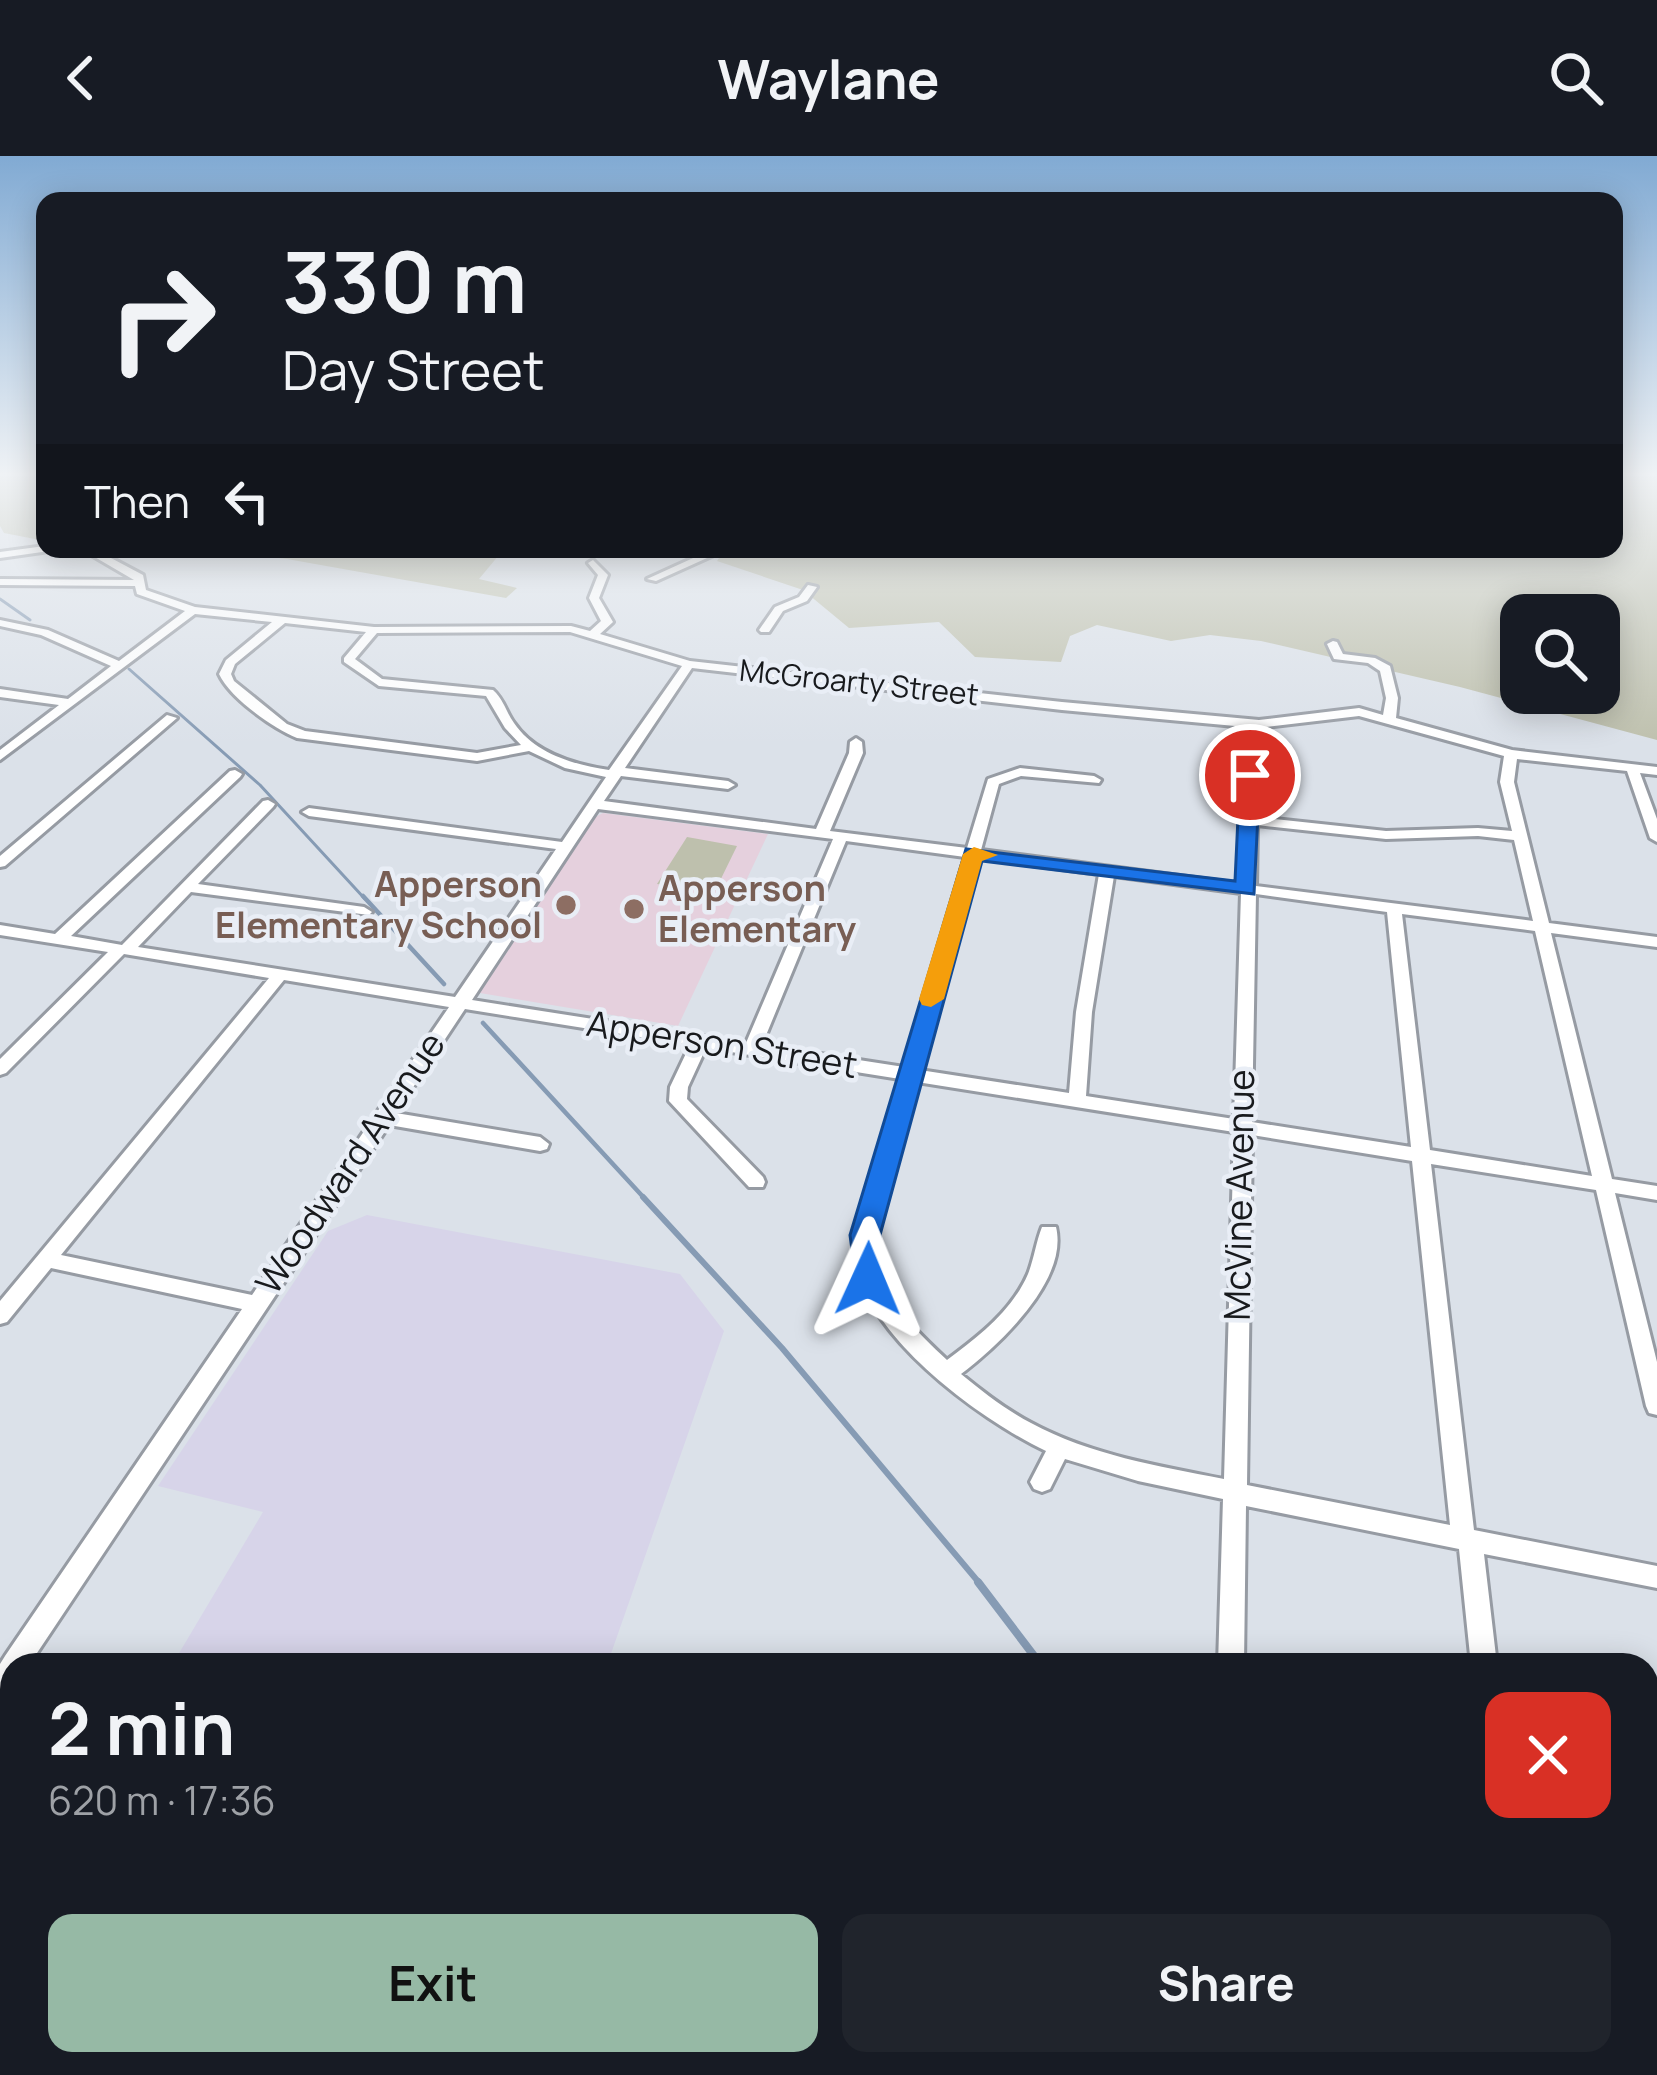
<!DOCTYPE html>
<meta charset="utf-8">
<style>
body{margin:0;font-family:Manrope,sans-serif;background:#20242c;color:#f1f3f6;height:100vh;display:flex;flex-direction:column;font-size:45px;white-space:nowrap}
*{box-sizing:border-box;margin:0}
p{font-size:39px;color:#9ea1a6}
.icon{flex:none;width:66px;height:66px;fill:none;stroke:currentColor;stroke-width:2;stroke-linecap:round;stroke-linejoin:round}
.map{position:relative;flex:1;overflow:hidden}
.details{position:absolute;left:0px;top:1497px;width:1659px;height:423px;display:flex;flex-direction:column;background:#171b24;border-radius:36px 36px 0 0;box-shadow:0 6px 30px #0003}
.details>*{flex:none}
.banner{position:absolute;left:36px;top:36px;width:1587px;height:366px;border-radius:24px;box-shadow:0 6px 30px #0003;background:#171b24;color:#f1f3f6;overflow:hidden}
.buttons{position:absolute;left:1500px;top:438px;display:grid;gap:24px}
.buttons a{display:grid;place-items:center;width:120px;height:120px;border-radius:24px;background:#171b24;box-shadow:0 6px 30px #0003;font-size:60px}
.pin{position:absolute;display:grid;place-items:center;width:102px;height:102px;color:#fff;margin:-51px;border:6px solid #fff;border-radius:50%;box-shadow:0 3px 12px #0007}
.me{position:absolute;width:132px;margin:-66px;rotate:1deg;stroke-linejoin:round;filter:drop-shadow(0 0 9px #0008)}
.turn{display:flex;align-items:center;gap:42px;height:252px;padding:0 48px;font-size:54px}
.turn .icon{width:156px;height:156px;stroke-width:2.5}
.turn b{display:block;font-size:84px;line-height:102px}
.then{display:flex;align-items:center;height:114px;padding:0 48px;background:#0003;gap:24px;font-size:45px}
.round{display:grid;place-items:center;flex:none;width:126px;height:126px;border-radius:24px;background:#20242c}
.headline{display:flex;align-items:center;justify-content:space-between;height:204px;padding:0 48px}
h1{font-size:72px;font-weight:700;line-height:90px}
.action{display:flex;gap:24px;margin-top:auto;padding:24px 48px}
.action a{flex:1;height:138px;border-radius:24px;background:#96b9a5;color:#111;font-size:48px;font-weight:700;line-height:138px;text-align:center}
.action a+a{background:#20242c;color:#f1f3f6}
header{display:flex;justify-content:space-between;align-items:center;height:156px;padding:0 48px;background:#171b24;font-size:54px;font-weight:700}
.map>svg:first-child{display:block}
.commercial{fill:#d7d4e9}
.education{fill:#e5d0dd}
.green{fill:#bec0ad;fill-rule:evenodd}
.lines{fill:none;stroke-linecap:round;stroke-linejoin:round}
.stream-far3{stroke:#869bb4;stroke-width:3}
.stream-far2{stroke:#869bb4;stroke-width:4.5}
.stream-far1{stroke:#869bb4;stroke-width:6}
.stream{stroke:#869bb4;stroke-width:8}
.minor-casing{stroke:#969ba3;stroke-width:6}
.major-casing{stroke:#969ba3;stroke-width:6}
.minor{fill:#fff;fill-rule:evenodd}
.major{fill:#fff;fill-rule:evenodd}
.route{fill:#1a73e8;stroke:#114b97;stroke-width:3}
.slow{fill:#f59e0b}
.education-dot{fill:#8d6e63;stroke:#e9eef6;stroke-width:4.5}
.labels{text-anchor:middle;stroke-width:9;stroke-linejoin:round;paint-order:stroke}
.far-street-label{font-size:30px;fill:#181a1d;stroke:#e9eef6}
.education-label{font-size:36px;font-weight:bold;fill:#785e54;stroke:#e9eef6;text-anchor:end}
.street-label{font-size:36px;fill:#181a1d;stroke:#e9eef6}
</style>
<header><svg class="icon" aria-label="back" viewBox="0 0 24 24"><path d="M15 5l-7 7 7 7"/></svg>Waylane<svg class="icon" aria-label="search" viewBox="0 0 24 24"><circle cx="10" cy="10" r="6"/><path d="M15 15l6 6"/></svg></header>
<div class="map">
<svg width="1657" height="1919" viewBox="0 0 1657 1919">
<rect width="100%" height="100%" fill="#dbe1e9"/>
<path class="commercial" d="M367,1059l313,59 44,57 -117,334h-435l91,-153 -105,-26 170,-255z"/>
<path class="education" d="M603,657l165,21 -90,192 -198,-33 115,-176z"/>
<path class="green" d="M0,320h45v65l-41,-8 -4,-7z
M1614,320h43v264l-197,-53 -199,-46 -51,-6 -39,6 -74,-16 -27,11 -9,26 -86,-5 -36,-35 -90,6 -46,-38 -86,-29 8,-12h889zM1521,459h78v78h-78z
M198,393h306l-25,30 38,9 -11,10 -219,-39z
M687,681l50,9 -22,45 -58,-7z"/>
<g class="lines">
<path class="stream-far3" d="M0,443l30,21
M129,513l131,116 105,114"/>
<path class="stream-far2" d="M363,740l81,88
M483,867l163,177"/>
<path class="stream-far1" d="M643,1041l139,151 199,237"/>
<path class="stream" d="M978,1426l63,83
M1324,1908l8,11"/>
<defs>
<path id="minor" d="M45,390v3h5l-1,2 -49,7v-6z
M81,393h13l49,26 3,15 49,17 179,20 197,-1 19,5 11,-10 -12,-23 9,-23 -10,-12 5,-3 15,15 -9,23 14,24 -13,12 90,27 372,41 197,18 100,-12 24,7 3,-17 -6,-27 -12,-8 -34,-4 -7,-15 6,-3 4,1 6,12 32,4 15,8 8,32 -2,20 116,32 145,17v8l-17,-2 17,46v23l-7,-4 -23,-67 -110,-12 -3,23 35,141 108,14v10l-106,-14 61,246 45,7v14l-42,-7 42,169v53l-8,-2 -3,-7 -50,-216 -165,-26 43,366 183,36v22l-173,-34 13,111h-26l-12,-116 -213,-43 -2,159h-26l5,-166 -85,-18 -73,-22 -15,30 -8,3 -8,-3 -4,-7 16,-31c-67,-32 -189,-120 -191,-201 -1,-22 8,-43 14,-64 11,-35 21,-71 31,-107l-194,-31 -18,39 -1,12 76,78 2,5 -2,5h-14l-80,-86 1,-14 20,-42 -225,-36 -69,104 144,24 9,7 -2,5 -7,2 -151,-26 -360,540h-17v27l-12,8v-36l5,-8 237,-347 -191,-41 -44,54 -7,2v-23l269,-323 -145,-24 -118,119 -6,2v-16l108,-107 -108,-17v-10l55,9 175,-163 5,-1 7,4 -2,3 -169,159 51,9 141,-144 5,-1 7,4 -2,3 -75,77 166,23 8,5 -3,3 -178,-23 -53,55 317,50 101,-148 -247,-33 -7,-4 7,-4 253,34 44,-65 -41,-9 -36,-17 -52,10 -180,-23c-24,-10 -67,-40 -78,-64l7,-14 46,-38 -77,-8 -195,146v-10l59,-45 -59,-8v-8l68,10 43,-33 -70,-31 -41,-9v-6l48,10 71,31 66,-50 -48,-17 -2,-8 -135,-1v-6l134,1zM285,467l81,9 -22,26v4l35,24 107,10 19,32 16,17 -44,8 -172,-22 -18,-7 -53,-43 -3,-7 4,-10zM570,476l112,34 -73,104c-34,-5 -74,-16 -95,-47 -8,-11 -10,-23 -21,-33l-111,-11 -27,-20 22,-26zM692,512l370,42 184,17 -5,157 -260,-34 18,-66 22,-8 78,7 2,-3 -7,-4 -74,-8 -32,11 -21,69 -137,-17 33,-78 -1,-11 -6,-4 -6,4 -1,11 -33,76 -212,-28 17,-25 107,13 7,-4 -7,-4 -103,-13zM1359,560l145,40 -4,26 12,49 -34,-3 -92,3 -129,-14 1,-89zM598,653l235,30 -87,204 -274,-43zM1257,669l129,14 92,-3 36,4 19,81 -277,-35zM846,685l119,16 -61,210 -142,-22zM979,702l120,16 -23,138 -7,81 -149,-23zM1114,720l127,17 -7,226 -148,-23 6,-84zM1256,738l131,18 24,235 -159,-25zM1402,758l133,17 57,245 -162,-26zM284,824l165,27 -197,288 -191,-40zM917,926l317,50 -10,347c-66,-13 -134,-24 -193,-56 -25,-13 -48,-31 -70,-49 38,-29 108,-94 95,-147h-14c-6,15 -8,32 -14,47 -16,37 -50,63 -81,86 -38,-36 -74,-69 -72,-125zM1252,979l160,26 38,364 -203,-40z
M713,393h14l-71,32 -9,-2z
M808,429l9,2 -10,14 -24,10 -14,21h-8l-2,-2 16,-23 24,-10z
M167,559l10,3 -172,148 -5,1v-11z
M17,1908h33l-5,11h-33z
M315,1908h32l-5,11h-32z
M614,1908h32l-3,11h-32z
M1209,1908h32v11h-32z"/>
<path id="major" d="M0,1634l12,4v32l-12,-4z
M889,1908h70l4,11h-70z"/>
</defs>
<use href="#minor" class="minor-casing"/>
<use href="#major" class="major-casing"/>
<use href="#minor" class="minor"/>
<use href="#major" class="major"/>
</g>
<linearGradient id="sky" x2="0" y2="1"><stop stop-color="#81aad3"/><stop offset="0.54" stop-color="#eff2f5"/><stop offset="1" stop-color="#eff2f5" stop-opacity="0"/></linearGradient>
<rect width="1657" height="589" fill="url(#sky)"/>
<path class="route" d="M1250,613l10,6 -6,119 -272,-33 -102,374 4,44 -5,8h-22l-7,-52 116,-386 269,32 5,-106z"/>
<path class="slow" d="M974,691l24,8 -16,6 -38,138 -13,8 -9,-2 -3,-6 44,-145z"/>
<g class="education-dot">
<circle cx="566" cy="749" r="12"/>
<circle cx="634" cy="753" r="12"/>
</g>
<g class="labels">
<g class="far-street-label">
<text transform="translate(859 527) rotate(6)" y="10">McGroarty Street</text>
</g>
<g class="education-label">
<text x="542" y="741">Apperson<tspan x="542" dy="41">Elementary School</tspan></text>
<text x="658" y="745" text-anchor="start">Apperson<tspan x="658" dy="41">Elementary</tspan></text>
</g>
<g class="street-label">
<text transform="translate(722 888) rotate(9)" y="13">Apperson Street</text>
<text transform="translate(350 1007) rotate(-56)" y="13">Woodward Avenue</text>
<text transform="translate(1239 1039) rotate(-89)" y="13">McVine Avenue</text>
</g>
</g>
</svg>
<div class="buttons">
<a><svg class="icon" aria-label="search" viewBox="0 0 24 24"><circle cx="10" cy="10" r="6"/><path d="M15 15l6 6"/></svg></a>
</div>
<div class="pin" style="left:1250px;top:619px;background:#d93025"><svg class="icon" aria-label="arrive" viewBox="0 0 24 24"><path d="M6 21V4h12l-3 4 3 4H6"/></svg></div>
<svg class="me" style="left:868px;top:1123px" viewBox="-20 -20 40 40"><path d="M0-17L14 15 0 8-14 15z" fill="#1a73e8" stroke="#fff" stroke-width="4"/></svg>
<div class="banner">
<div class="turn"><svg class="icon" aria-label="right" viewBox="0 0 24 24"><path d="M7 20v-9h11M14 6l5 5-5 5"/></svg><div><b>330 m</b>Day Street</div></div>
<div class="then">Then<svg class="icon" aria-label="left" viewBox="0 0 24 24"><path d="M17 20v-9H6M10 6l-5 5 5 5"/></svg></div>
</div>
<section class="details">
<div class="headline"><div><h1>2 min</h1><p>620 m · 17:36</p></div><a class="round" style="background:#d93025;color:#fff"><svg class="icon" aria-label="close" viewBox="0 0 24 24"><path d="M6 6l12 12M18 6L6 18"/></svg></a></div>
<div class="action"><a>Exit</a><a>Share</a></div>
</section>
</div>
